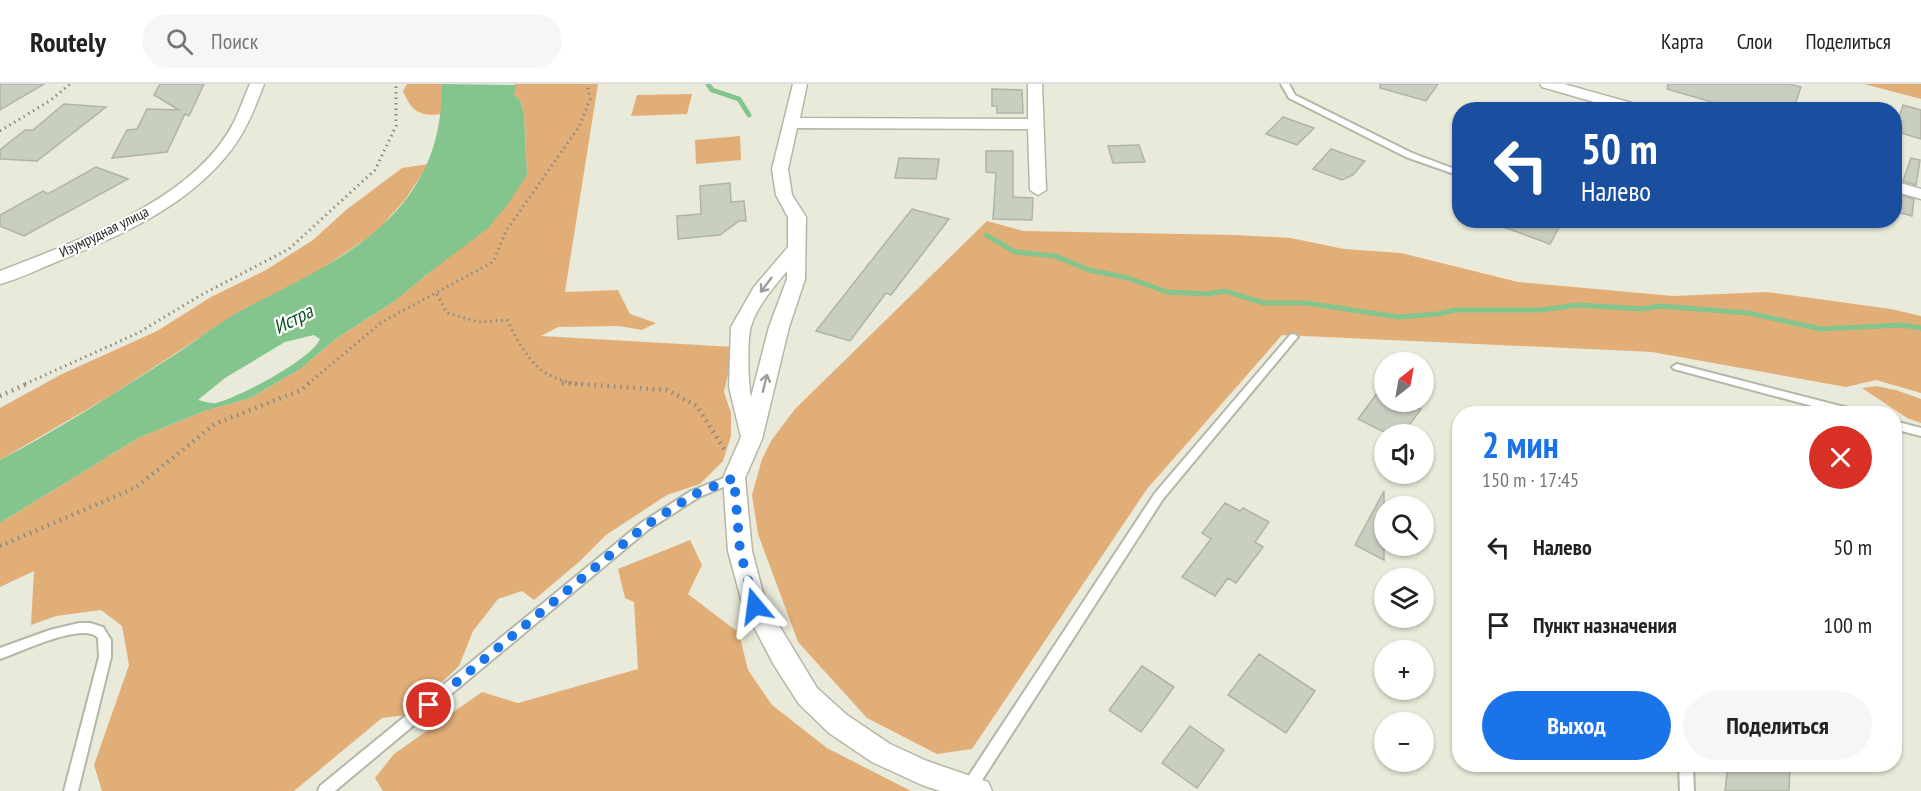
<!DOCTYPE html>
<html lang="ru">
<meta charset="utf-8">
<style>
body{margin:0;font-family:"PT Sans Narrow",sans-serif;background:#f6f6f6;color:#222;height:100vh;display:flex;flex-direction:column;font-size:22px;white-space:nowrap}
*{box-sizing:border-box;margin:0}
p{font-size:20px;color:#767676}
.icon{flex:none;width:33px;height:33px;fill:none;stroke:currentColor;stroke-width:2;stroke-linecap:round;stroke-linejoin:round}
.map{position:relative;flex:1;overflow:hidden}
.panel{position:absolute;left:1452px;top:322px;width:450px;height:366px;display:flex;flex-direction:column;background:#fff;border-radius:24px;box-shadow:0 2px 4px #0004}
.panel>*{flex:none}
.hud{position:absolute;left:1452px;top:18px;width:450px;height:126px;border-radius:24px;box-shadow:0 2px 4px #0004;background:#1a4fa0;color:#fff;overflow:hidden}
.needle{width:39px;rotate:31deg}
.controls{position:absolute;left:1374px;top:268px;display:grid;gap:12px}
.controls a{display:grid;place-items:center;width:60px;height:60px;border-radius:50%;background:#fff;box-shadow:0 2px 4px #0004;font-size:30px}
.pin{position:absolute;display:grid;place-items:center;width:51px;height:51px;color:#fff;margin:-26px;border:3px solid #fff;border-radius:50%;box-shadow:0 2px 6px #0007}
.me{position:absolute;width:66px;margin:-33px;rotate:344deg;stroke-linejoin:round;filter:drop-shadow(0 0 4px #0008)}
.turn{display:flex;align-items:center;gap:21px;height:126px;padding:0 30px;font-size:27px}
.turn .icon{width:78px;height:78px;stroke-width:2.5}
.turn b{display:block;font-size:42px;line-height:51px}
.round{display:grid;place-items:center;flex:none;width:63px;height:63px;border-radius:32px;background:#f6f6f6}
.headline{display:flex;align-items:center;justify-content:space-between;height:102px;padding:0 30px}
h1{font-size:36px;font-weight:600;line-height:45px;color:#1a73e8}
.button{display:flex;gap:12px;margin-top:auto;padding:12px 30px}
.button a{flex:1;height:69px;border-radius:36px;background:#1a73e8;color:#fff;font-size:24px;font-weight:600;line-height:69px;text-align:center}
.button a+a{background:#f6f6f6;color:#222}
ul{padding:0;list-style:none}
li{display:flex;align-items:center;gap:18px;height:78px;padding:0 30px}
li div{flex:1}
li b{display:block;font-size:22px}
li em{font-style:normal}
header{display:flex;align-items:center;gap:36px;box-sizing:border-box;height:84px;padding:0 30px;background:#fff;border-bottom:2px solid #e0e0e0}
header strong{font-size:28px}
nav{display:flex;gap:33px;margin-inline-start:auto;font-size:21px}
.search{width:420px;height:54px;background:#f6f6f6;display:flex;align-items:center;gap:15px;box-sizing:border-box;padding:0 21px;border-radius:33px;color:#767676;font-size:22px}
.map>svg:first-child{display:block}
.green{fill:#e2ae78}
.water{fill:#84c48d;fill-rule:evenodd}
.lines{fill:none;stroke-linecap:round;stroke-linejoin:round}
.stream{stroke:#84c48d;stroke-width:5}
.building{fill:#c8cfc0;stroke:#aeb4a6;stroke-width:1.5}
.lane-casing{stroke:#b6b6a7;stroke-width:4}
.street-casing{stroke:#b6b6a7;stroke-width:3}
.path-far1{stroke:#8b8b80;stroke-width:3;stroke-dasharray:1.5 4;stroke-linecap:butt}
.path{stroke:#8b8b80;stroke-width:4.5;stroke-dasharray:1.5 5;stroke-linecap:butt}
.lane{fill:#fff;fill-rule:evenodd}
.street{fill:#fff;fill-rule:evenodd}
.oneway{stroke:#9e9e9c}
.route{stroke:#1a73e8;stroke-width:10;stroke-dasharray:0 18}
.labels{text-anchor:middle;stroke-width:4.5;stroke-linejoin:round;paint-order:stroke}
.far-street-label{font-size:15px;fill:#282822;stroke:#fff}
.water-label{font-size:20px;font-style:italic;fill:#0a511f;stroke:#fff}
</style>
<header>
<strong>Routely</strong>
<div class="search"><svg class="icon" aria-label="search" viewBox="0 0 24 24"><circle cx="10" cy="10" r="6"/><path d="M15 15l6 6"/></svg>Поиск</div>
<nav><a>Карта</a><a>Слои</a><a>Поделиться</a></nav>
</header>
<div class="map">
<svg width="1921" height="707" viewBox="0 0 1921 707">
<rect width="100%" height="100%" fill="#eaeada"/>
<path class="green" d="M407,0h35v30c-22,3 -31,-3 -39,-23z
M515,0h83l-33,208 53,-2 12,24 26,9 -14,7 -23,-4 -61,1 -17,9 193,11 -10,45 7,21v23l-8,25 -23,23 -33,11 -61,40 -26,26 -46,39 -12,-9 -24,8 -25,32 -14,35 -52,49 -25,3 -88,73h-192l-8,-26 35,-100 -7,-39 -21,-16 -45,6 -25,9 3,-54 -34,16v-64l138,-85 64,-26 48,-14 50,-29 37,-31 59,-38 34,-28 97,-97 -3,-60 -4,-15 -6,-5z
M1864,0h57v15z
M692,10l-5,20 -56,2 6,-21z
M740,52l1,24 -45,4 -1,-24z
M429,80l-25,37 -29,32 -60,40 -81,42 -124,81 -110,64v-52l62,-34 95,-43 54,-34 55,-27 47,-30 33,-30 56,-42z
M987,137l36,10 213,4 55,3 53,11 57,4 117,29 155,14 94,-4 124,17 30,7v77l-45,-13 -30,7 -194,-35 -370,-17 -135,154 -175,260 -35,5 -70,-36 -69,-76 -40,-108 -6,-39 10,-36 9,-18 24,-32z
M1876,302l20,4 25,9v24l-14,-5 -45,-30z
M690,456l12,25 -14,29 51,39 9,37 24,35 55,43 84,43h-528l-8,-13 19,-24 88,-62 36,11 120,-34 -4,-67 -9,-4 -7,-29z"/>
<path class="water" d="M442,0l74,1 -2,10 6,5 4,15 3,60 -19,29 -20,24 -58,44 -34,28 -59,38 -37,31 -50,29 -48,14 -64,26 -138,85v-63c59,-31 115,-67 171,-103 22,-14 42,-30 64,-43 60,-33 125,-58 169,-112 28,-36 38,-73 38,-118zM314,251l6,4c-8,20 -82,59 -104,64 -5,1 -13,-2 -18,-3l27,-22 60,-36z"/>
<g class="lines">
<path class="stream" d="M708,0l4,6 27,9 10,16
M986,151l29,17 40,4 34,14 39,8 39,14 39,2 19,-3 39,12h42l93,14 39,-3 17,-4h86l37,-5 65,4 17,-3 88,7 73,16 81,-4 19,3"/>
</g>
<path class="building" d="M0,0h44l-44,26z
M160,0h44l-15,32 -4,-2 -18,38 -55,6 15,-28 10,-1 10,-20 32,1 -25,-15z
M1380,0h58l-12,17 -46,-13z
M1668,0h121l12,3 -8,23h-54l-72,-21z
M992,5l30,1 1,23h-26v-7h-5z
M64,20l42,3 -69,54 -37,-2v-9l25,-20h8z
M1903,21l18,5v29l-26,-8z
M1283,33l31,11 -17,17 -31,-11z
M1139,61l6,17 -32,1 -5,-17z
M1331,65l34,12 -12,14 -11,5 -29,-11z
M986,67h27v46l20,1 -1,22 -39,-1 3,-46 -10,-1z
M899,74l40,1 -3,20 -41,-1z
M1911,74l9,2 -4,25 -13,-4z
M96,83l32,12 -104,57 -24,-10v-11l43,-24 5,3z
M730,99l1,19 13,-1 2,20h-7l-19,14 -42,4 -1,-23 24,-2 -1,-28z
M1899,111l15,4 -2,17 -18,-5z
M912,125l37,10 -58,76 -5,-2 -36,48 -34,-10z
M1492,136h71l-13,24 -58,-21z
M1384,300v18h22l15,7 -19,26h-12l-32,-16z
M1384,407v69l-29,-15z
M1225,419l15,8 3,-3 26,14 -14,20 8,5 -27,36 -8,-5 -13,18 -33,-19 29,-38 -9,-6z
M1259,570l56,37 -29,42 -58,-38z
M1142,582l32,21 -33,45 -32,-22z
M1190,642l34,24 -27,38 -35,-25z
M1728,681h62l-1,26h-64z"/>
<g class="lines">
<defs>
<path id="lane" d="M1281,0h8l6,11 117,58 48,18v5l-54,-19 -117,-59z
M1293,250l3,1 2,2 -2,2 -133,160 -188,292h-12l-1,-3 2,-5 191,-290 135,-158z
M1677,280l179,46 5,4h-19l-168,-45 -2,-2z
M1894,337l27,7v8l-27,-7z
M734,390l4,1 1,3 -1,3 -39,16 -50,32 -314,262h-17l2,-5 321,-263 50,-32z
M79,539h11l13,4 8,13v17l-33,134h-14l35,-134 -1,-19c-15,-17 -79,15 -98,21v-11l50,-18z
M1679,681h14l1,26h-14z"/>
<path id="street" d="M250,0h14c-10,27 -21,54 -41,76 -43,50 -108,78 -167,102 -19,8 -37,17 -56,22v-13c77,-30 194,-70 234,-149 6,-12 10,-25 16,-38z
M793,0h14l-7,34 228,1v-35h14l4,106 -8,5 -8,-5 -2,-61 -231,-1 -9,41 4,26 14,22 -1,62 -16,48 -27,112 -17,39 7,73 14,53 51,84 30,27 43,29 37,17 61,21 4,9h-52l-18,-6 -50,-23 -43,-29 -30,-29 -25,-39 -31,-59 -15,-55 -5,-73 18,-41 -12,-50 2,-60 23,-40 34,-40v-30l-12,-22 -4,-26zM787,187v8l-18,48 -18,70c-3,-13 -4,-59 0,-71 6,-20 23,-39 36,-55z
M1540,0h24l82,23 2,3h-26l-80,-23z
M1894,97l27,8v10l-27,-8z"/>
</defs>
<use href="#lane" class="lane-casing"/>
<use href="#street" class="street-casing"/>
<path class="path-far1" d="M0,47l51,-31 19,-16
M437,210l10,19 32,9 28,-2c19,37 32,61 76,64
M25,300l113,-51 63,-38 88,-46 86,-79 21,-44v-42
M308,300l74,-62 111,-60 13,-31 73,-104 11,-28 -3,-15"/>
<path class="path" d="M562,299l105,7 30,16 27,43
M0,312l29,-13
M0,462l135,-58 80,-64 86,-34 8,-7"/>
<use href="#lane" class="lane"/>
<use href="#street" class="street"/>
</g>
<defs><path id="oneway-shaft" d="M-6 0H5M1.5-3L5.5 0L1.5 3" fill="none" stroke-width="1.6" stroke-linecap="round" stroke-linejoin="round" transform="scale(1.5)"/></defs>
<g class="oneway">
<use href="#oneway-shaft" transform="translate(766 201) rotate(127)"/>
<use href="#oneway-shaft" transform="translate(765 299) rotate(-76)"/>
</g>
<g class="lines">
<path class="route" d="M429,621l216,-179 50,-32 39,-16 6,73 15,55"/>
</g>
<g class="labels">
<g class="far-street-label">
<text transform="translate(104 148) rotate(-26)" y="5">Изумрудная улица</text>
</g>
<g class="water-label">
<text transform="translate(293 235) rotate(-27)" y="7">Истра</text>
</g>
</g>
</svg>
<div class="controls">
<a><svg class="needle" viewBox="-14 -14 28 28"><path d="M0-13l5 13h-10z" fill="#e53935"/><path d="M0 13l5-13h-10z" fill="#767676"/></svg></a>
<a><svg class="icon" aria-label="sound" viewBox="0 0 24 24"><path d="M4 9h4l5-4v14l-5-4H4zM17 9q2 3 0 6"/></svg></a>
<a><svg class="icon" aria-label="search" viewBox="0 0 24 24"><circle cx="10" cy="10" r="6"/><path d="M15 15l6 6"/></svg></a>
<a><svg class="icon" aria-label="layers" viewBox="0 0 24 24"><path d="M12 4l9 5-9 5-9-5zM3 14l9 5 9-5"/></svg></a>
<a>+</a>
<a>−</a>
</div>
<div class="pin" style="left:429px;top:621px;background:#d93025"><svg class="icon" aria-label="arrive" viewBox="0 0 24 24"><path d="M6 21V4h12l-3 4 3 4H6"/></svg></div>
<svg class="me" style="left:755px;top:522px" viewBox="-20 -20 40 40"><path d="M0-17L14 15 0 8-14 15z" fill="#1a73e8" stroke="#fff" stroke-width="4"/></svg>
<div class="hud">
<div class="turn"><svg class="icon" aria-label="left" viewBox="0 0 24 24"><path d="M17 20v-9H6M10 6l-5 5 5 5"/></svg><div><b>50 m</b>Налево</div></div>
</div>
<section class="panel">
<div class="headline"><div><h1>2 мин</h1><p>150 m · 17:45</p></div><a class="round" style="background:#d93025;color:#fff"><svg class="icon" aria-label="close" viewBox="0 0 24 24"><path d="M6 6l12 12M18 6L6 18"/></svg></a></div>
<ul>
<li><svg class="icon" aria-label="left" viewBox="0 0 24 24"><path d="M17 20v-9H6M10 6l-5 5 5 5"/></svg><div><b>Налево</b></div><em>50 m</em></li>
<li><svg class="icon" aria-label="arrive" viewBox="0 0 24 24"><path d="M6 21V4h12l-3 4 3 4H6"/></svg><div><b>Пункт назначения</b></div><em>100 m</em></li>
</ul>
<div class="button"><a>Выход</a><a>Поделиться</a></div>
</section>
</div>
